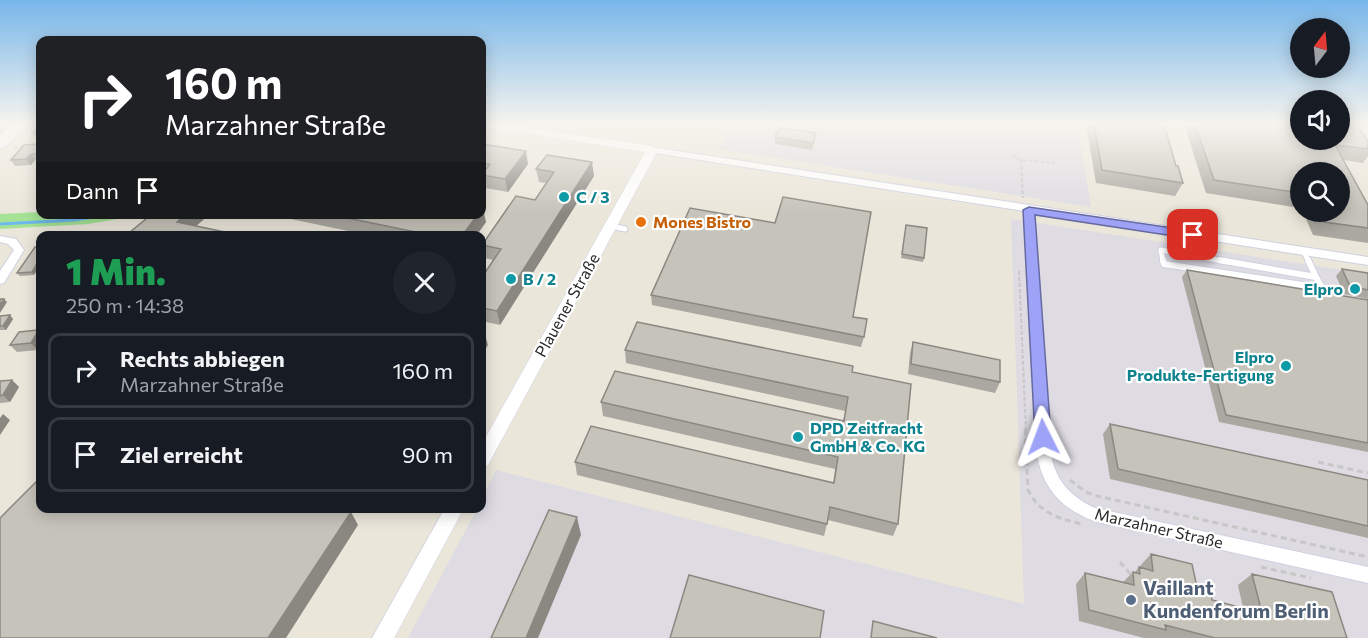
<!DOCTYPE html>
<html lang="de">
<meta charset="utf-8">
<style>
body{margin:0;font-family:Commissioner,sans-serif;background:#20242c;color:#f1f3f6;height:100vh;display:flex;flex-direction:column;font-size:22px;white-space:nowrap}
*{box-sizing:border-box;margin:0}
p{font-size:20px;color:#9ea1a6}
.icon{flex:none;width:33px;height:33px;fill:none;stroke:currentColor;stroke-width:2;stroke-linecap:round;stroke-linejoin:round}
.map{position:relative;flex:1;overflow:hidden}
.side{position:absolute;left:36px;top:231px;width:450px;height:282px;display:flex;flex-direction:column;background:#171b24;border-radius:12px;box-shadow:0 3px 15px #0003}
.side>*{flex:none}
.top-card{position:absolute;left:36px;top:36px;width:450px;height:183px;border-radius:12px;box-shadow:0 3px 15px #0003;background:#202124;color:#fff;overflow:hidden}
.needle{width:39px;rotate:16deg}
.fabs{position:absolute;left:1290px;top:18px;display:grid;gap:12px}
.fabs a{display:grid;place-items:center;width:60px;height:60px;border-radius:50%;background:#171b24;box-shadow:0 3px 15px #0003;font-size:30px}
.pin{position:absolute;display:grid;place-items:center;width:51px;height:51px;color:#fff;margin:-26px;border-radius:12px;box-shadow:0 3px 9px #0006}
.me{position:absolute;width:66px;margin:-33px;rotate:357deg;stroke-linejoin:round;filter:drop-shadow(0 0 4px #0008)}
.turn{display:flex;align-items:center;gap:21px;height:126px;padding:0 30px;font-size:27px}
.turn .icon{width:78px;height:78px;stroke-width:2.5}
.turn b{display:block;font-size:42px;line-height:51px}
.then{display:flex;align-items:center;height:57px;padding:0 30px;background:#0003;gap:12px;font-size:22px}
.round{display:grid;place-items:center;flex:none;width:63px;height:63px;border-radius:32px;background:#20242c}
.overview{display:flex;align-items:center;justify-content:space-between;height:102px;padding:0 30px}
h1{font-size:36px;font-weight:800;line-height:45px;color:#1e9e55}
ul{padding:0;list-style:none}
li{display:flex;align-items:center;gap:18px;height:75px;margin:0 12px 9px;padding:0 18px;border:3px solid #363941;border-radius:12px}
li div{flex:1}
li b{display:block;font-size:22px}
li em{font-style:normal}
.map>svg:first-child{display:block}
.industrial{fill:#dedbe3}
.green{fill:#a5e296}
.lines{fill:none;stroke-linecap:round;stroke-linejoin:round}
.stream{stroke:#6db8ed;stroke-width:3}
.service-far1-casing{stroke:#cfd0e1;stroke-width:7}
.service-casing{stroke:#cfd0e1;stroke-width:8}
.minor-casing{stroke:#cfd0e1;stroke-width:2}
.tertiary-casing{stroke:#cfd0e1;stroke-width:1}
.secondary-casing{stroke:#cfd0e1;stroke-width:2}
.path-far1{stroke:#c7c7c7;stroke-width:2;stroke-dasharray:4 2;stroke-linecap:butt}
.path{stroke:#c7c7c7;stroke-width:3;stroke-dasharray:6 4;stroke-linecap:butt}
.service-far1{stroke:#fff;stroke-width:5}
.service{stroke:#fff;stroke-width:6}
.minor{fill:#fff;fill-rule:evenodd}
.tertiary{fill:#fff;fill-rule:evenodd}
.secondary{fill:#fff;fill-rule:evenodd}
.tram{stroke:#9d9db3;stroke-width:1.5}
.wall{fill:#aaa8a0}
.shaded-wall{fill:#8b8882}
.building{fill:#c6c3ba;stroke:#8b8882;stroke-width:1.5}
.route{fill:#9ea3f7;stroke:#676aa1;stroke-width:1.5}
.culture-dot{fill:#0f9aa8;stroke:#fff;stroke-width:2}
.food-dot{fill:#e8710a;stroke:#fff;stroke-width:2}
.service-dot{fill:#5c6f8a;stroke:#fff;stroke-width:2}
.labels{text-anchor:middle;stroke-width:4.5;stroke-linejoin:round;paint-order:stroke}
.culture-label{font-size:16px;font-weight:bold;fill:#0d838f;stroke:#fff;text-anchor:start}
.food-label{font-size:16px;font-weight:bold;fill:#c56008;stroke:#fff;text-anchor:start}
.street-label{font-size:16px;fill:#282828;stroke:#fff}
.near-service-label{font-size:20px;font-weight:bold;fill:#4e5e75;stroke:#fff;text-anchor:start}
</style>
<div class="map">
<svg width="1368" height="638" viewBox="0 0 1368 638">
<rect width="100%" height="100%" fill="#ebe6da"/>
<path class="industrial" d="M731,124h346l14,83 -372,-58z
M1011,219l357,55v364h-960l69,-129 5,-1v-9l14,-29 528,134z"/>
<path class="green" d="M40,212v2l102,1 -54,9 -88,5v-15z"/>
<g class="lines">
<path class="stream" d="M0,224l75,-4 36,-6"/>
<defs>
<path id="service-far1" d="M611,226l14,3
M1304,252l5,10
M1163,262l-2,-12 67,12"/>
<path id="service" d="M1163,260l1,4 158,24
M1219,260l97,17 6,11
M1308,260l8,17
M1322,288l7,9"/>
<path id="minor" d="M652,147l716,110v8l-334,-52 17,242c5,26 20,42 44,53l273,59v16l-274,-62c-32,-12 -51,-32 -57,-66l-13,-244 -375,-59v-4z
M0,236l16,3 8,11 -20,33 -4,1v-13l14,-21 -6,-6 -8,-2z"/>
<path id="tertiary" d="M482,124h22l148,22 6,4 -170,315 -6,3v-24l163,-292 -161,-25z
M445,508h19l-70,130h-22z"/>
<path id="secondary" d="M13,124h15l-23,23 -5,1v-12z"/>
</defs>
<use href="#service-far1" class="service-far1-casing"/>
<use href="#service" class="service-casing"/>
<use href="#minor" class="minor-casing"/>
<use href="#tertiary" class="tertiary-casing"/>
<use href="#secondary" class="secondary-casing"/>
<path class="path-far1" d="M14,148l12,-2
M1012,155l9,5 34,3
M1021,160l2,38
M1019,271l7,160"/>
<path class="path" d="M1025,429l3,61c11,23 30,28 53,34
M1318,462l50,11
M1070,480l16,12 11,4 271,61
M1120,562l12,14
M1261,567l50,11"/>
<use href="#service-far1" class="service-far1"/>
<use href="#service" class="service"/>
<use href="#minor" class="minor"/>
<use href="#tertiary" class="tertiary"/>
<use href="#secondary" class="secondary"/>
<path class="tram" d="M0,132l8,-8"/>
</g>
<path class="wall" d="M40,124v36h-5l-4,5 -16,1 -4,-6 26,-16 1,-5 -5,-7z
M1086,124h78l12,42 7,17 -8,13 -79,-13z
M1184,124h116l68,18v14l-5,7 -20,-3 25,45v38l-55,-8 -10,-23h37l-40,-40v36l-94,-15z
M775,137l40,3 -3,10 -37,-6z
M482,144l46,20 -20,28 -23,-4 -3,-12z
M536,169l58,7 -94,149 -18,-4v-44l11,-17 -8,-2 -3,-13 53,-45 11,-17 -7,-1z
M267,214h180l39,8 -10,14h-104z
M906,225l18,33 -1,4 -22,-4z
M35,247l-1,28 -14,1 -3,-3z
M1342,269l26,4v26l-24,-5 -8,-18z
M1187,270l181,30v152l-149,-30 -37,-145z
M651,295l202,22 11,20 -3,10 -209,-42z
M0,316l13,3 -7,11h-6z
M39,330l1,1v14l-2,5 -21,2 -7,-7z
M913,342l87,40 -5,11 -87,-19 2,-21z
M625,350l227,22 46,152 -5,12 -65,-16 -4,16 -247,-61 -2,-13 258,21 2,-14 -232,-53 -2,-14 242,19 2,-10 -219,-48z
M12,380l7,7 -9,15 -10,1v-22z
M1110,424l258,56v58l-258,-59 -7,-45z
M1151,554l47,38 14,8 31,8 -5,-23 14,-11 95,64h-203l-65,-17 -3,-37 9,-11 38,9 10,-10 1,1 5,-6 1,1v-2z"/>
<path class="shaded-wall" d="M526,151l2,13 -20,28 -3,-13z
M31,154l4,6 -4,5 -5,-6z
M592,162l2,14 -94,149 -3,-14z
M483,208l3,14 -10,14h-14l16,-22h4v-4z
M186,214h24l-24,21 -9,-13z
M40,258v8l-6,9 -2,-3z
M4,299l3,3 -7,11v-8z
M10,315l3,4 -7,11 -3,-4z
M39,330l1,1v14l-2,5 -7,-7z
M484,331l4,14 -6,10v-20z
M12,380l7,7 -9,15 -7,-7z
M3,414l7,6 -10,15v-17z
M351,512l7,13 -72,113h-18z
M577,517l4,18 -43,103h-12z"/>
<path class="building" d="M40,124v30h-9l-5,5 -15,1 13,-15 13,-1 1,-8 -4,-2 2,-2h-3z
M1094,124h70l12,42h2l5,17 -81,-13z
M1195,124h105v16h40v-16h17l11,18v7l-33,-4 33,60v23l-44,-6 -5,-10h21v-40h-40v21l-86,-13z
M779,128l37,5 -3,10 -38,-6z
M482,144l44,7 -21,28 -23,-4 8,-11 -8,-1z
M547,155l45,7 -95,149 -15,-3v-31l19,-28 -19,-4 34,-49 19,4 19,-28 -18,-3z
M783,197l88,15 -18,105 14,2 -3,18 -213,-42 39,-87 85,15z
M152,214h34l-9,8 67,14h-103l-12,-3z
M328,214l121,1 29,-1 -16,22h-27z
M906,225l21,3 -3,30 -22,-4z
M35,247h5v11l-8,14 -15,1z
M1342,269l26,4v17l-18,-4z
M1187,270l181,30v143l-142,-28z
M0,299h4l-4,6z
M10,315l-7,11h-3v-10z
M637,322l216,44 -1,6 59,12 -13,140 -68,-17 -3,17 -252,-62 16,-36 243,57 4,-26 -237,-55 14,-31 229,50 4,-24 -223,-47z
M39,330l-8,13 -21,2 9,-13z
M913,342l87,18v22l-89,-18z
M12,380l-9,15 -3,1v-15z
M1110,424l258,56v46l-250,-57z
M40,478v30h297l14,4 -83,126h-268v-120z
M549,510l28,7 -51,121h-35z
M1151,554l41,10 6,28 13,3 1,5 50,13 -10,-39 80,18 15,46h-132l-50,-13 1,5 -77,-20 -4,-37 49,12 -1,-13 7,2 -1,-7 14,4z
M689,575l135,36 -4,27h-150z
M873,621l64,17h-66z"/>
<linearGradient id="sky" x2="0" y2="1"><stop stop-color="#77b6ea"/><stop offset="0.58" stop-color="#f6f4ee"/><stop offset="1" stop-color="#f6f4ee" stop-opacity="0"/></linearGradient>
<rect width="1368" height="213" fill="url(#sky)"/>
<path class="route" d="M1029,207l164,24 6,4 -6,4 -158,-24 16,222 -3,4 -5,2 -6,-2 -2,-4 -12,-227z"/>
<g class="culture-dot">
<circle cx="564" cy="197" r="6"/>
<circle cx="511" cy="279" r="6"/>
<circle cx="1355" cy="289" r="6"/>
<circle cx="1286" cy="366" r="6"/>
<circle cx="798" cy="437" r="6"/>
</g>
<circle class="food-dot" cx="641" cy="222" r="6"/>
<circle class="service-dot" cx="1131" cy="600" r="6"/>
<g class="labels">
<g class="culture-label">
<text x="576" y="203">C / 3</text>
<text x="523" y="285">B / 2</text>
<text x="1343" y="295" text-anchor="end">Elpro</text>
<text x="1274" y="363" text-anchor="end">Elpro<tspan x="1274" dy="18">Produkte-Fertigung</tspan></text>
<text x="810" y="434">DPD Zeitfracht<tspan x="810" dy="18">GmbH &amp; Co. KG</tspan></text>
</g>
<g class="food-label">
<text x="653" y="228">Mones Bistro</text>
</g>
<g class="street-label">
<text transform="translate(567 305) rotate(-61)" y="6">Plauener Straße</text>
<text transform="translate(1159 528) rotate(13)" y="6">Marzahner Straße</text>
</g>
<g class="near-service-label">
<text x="1143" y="595">Vaillant<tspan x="1143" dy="23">Kundenforum Berlin</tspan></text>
</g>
</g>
</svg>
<div class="fabs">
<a><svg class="needle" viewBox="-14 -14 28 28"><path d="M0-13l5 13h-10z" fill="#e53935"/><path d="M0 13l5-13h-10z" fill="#9ea1a6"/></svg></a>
<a><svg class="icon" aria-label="sound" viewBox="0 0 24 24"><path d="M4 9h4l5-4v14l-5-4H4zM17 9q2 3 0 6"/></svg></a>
<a><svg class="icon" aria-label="search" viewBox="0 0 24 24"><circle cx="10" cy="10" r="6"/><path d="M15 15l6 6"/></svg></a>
</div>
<div class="pin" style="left:1193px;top:235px;background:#d93025"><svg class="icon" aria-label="arrive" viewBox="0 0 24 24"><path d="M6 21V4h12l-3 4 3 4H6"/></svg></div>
<svg class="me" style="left:1043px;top:437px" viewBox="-20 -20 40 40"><path d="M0-17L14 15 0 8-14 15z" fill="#9ea3f7" stroke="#fff" stroke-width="4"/></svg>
<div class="top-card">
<div class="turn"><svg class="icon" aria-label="right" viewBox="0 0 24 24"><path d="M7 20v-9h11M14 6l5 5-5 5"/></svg><div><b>160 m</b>Marzahner Straße</div></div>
<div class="then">Dann<svg class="icon" aria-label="arrive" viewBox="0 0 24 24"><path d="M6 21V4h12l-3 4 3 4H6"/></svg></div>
</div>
<section class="side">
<div class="overview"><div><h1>1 Min.</h1><p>250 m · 14:38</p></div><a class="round"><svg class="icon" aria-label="close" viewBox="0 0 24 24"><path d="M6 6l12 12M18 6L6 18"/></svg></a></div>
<ul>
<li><svg class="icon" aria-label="right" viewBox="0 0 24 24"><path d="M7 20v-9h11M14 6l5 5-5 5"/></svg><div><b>Rechts abbiegen</b><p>Marzahner Straße</p></div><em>160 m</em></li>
<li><svg class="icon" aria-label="arrive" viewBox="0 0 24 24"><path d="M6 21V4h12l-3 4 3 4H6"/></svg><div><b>Ziel erreicht</b></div><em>90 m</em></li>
</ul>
</section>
</div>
